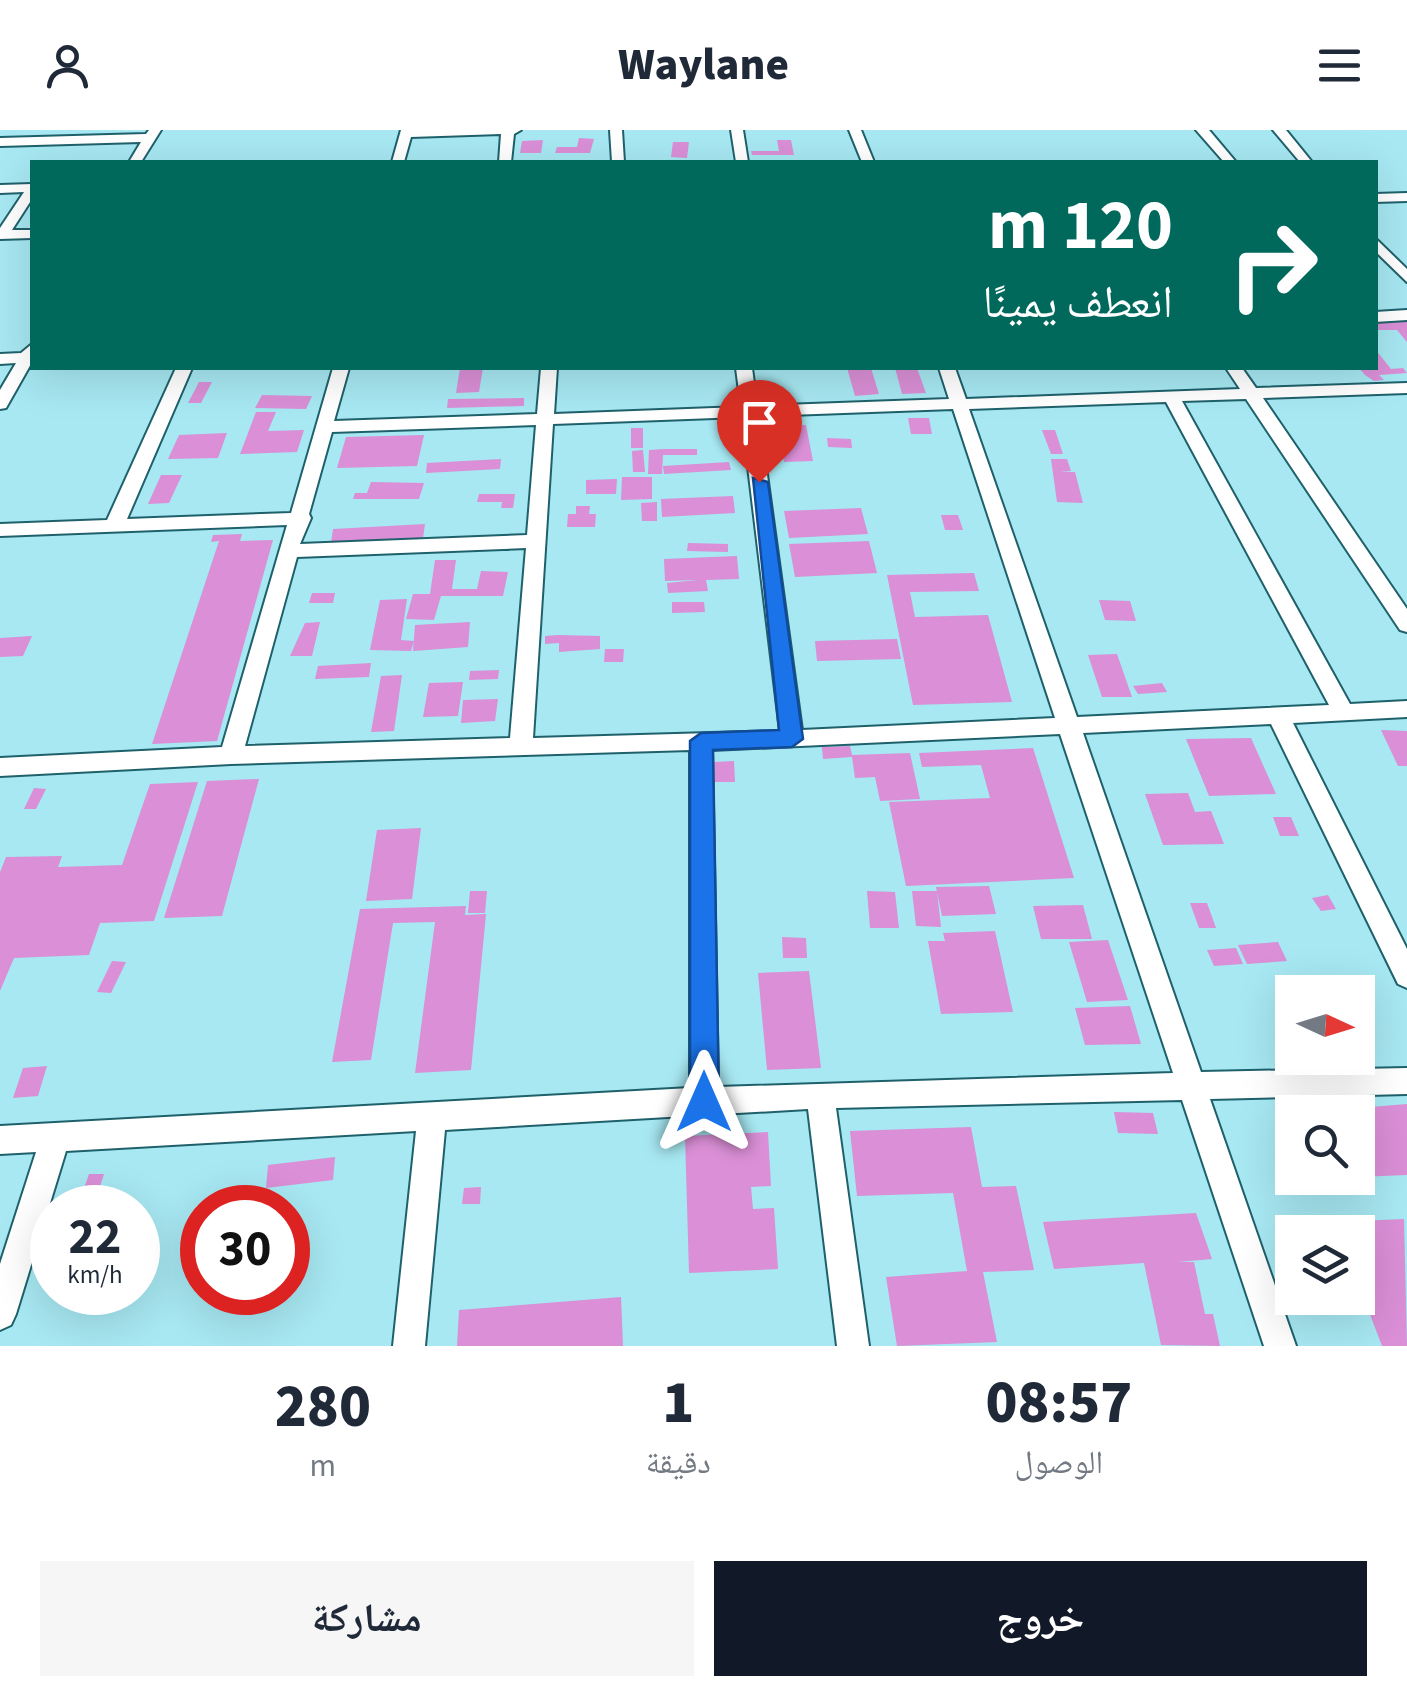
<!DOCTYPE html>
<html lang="ar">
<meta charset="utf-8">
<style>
body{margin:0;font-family:"Source Sans 3","Noto Naskh Arabic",sans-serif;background:#f6f6f7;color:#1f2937;direction:rtl;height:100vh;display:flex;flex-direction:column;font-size:38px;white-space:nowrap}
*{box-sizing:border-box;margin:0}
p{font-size:32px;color:#747a83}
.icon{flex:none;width:55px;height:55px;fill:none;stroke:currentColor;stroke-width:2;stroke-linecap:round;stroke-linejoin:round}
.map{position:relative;height:1216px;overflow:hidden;direction:ltr}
.side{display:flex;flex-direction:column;background:#fff;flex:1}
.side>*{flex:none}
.banner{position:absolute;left:30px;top:30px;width:1348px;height:210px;border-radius:0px;box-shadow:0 10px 40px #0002;direction:rtl;background:#00695c;color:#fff;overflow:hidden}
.needle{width:65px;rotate:94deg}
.buttons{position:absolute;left:1275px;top:845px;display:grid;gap:20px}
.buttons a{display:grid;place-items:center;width:100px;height:100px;border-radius:0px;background:#fff;box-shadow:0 10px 40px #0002;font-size:50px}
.speed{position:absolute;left:30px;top:1055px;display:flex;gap:20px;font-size:50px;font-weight:700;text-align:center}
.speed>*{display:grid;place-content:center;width:130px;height:130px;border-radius:50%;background:#fff;box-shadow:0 10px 40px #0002;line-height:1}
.speed small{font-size:25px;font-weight:400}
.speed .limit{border:15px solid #d22;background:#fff;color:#111}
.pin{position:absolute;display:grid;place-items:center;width:85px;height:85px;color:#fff;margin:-102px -42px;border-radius:50% 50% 50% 0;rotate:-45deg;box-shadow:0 0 10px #0007}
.pin .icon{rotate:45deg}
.me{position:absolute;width:110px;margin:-55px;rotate:0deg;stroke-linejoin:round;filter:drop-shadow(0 0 8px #0008)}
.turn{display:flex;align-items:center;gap:35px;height:210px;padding:0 40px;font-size:45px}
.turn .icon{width:130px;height:130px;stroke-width:2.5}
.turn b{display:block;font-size:70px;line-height:85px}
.eta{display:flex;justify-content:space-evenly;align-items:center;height:170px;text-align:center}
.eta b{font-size:60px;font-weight:800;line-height:70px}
.cta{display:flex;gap:20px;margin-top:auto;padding:20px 40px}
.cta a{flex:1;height:115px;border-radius:0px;background:#111827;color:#fff;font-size:40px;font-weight:800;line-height:115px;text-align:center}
.cta a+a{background:#f6f6f7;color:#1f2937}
header{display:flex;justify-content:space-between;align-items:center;height:130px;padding:0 40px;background:#fff;font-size:45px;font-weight:800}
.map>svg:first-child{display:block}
.building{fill:#da8fd6}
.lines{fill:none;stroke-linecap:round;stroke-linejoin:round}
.minor-casing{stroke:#1f616b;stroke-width:4}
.minor{fill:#fff;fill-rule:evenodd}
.route{fill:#1a73e8;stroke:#114b97;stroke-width:2.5}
</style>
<header><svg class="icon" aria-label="menu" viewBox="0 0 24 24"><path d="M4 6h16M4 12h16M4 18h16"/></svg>Waylane<svg class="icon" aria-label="person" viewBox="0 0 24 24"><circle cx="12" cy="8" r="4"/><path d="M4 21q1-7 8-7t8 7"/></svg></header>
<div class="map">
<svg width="1407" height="1216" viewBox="0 0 1407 1216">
<rect width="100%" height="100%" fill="#a7e8f2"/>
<path class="building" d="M579,8l15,1 -4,14h-35l2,-6h20z
M543,10l-2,13h-21l2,-12z
M777,10h14l3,15h-42l-1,-4h28z
M673,12h16l-2,16 -16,-1z
M1407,190v22l-10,-12h-22v-9z
M1375,219l16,20 12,-1 4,5 -28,2 5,5 -10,1 -9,-6 -6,-7h16z
M460,238h23l-4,24 -23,1z
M847,238h24l8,26 -24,2z
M895,238h22l9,25 -24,1z
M199,252h13l-11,21h-13z
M262,265l50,1 -6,13 -51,-1z
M524,268v8l-77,2 1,-9z
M256,282h20l-8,19 36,-1 -7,22 -57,2z
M908,288h21l3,16h-21z
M806,295l7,36 -29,1 -7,-36z
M631,298h12v20h-12z
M1042,300h13l8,24h-12z
M227,303l-9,25 -50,1 11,-24z
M424,305l-7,31 -80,2 9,-31z
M827,308l24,1 1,9 -24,-1z
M664,319h33v6h-34l-1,19h-14l1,-24z
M643,320l2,22h-12l-1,-21z
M501,329l-1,10 -74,4 1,-10z
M1051,329h16l4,12 -11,1h15l8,31 -26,-1z
M729,332l2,8 -67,4 -1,-8z
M161,345h21l-13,28 -21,1z
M622,347h30v22l-31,1z
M617,349l-1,15h-30v-14z
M371,352l53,1 -5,16h-66l2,-6h12z
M479,364h36l-2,14h-12l1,-6h-25z
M733,366l2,17 -73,4 -1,-18z
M657,372v19h-15l-1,-18z
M576,376h14l-1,8h7l-1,13h-28l1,-13h8z
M861,378l7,26 -79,4 -5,-27z
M941,385h17l5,15h-18z
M425,394l-2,14 -92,5 2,-14z
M242,404l-2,7 33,-1 -56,201 -65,3 67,-203 -8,1 2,-7z
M869,411l8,32 -82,4 -6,-33z
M688,413l40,1v8l-41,-1z
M737,426l2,23 -33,1 2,11 -40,2 -1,-10 31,-3 -33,1 -1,-22z
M435,430h21l-4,29h25l4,-18 27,1 -5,24h-62l-7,24 -28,-1 7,-25h17z
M974,443l5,18 -69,1 5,25 73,-2 24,87 -99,3 -26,-130z
M312,463h23l-2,10h-24z
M407,469l-6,41 13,1 -3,10 -41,-1 10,-50z
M1099,470l31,1 6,20 -31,-1z
M672,472h32l1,10 -33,1z
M320,492l-8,34h-22l15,-33z
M470,492l-2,25 -55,4 2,-26z
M558,505l42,1v13l-41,3v-9l-14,1v-8z
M32,506l-9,20 -23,1v-19z
M897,509l4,20 -84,2 -2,-20z
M605,519h19l-1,13h-19z
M1117,524l15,43h-30l-14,-42z
M371,533l-2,14 -54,2 3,-13z
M499,540l-1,9 -29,1 1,-9z
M402,545l-8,56 -23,1 10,-56z
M463,552l-5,34 -35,1 6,-34z
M1162,553l5,9 -29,2 -5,-8z
M498,569l-3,22 -34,2 2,-23z
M1381,600l26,1v35h-9z
M1251,608l25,56 -67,2 -23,-57z
M850,616l2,9 58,-2 10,46 -40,2 -5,-24 -20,1 -3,-21 -29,2 -1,-12z
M1033,618l41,130 -168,8 -17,-84 101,-4 -9,-33 -59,2 -3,-14z
M734,631l1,21h-20l-1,-20z
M259,649l-37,137 -58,2 43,-137z
M198,652l-44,139 -54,2 -11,32 -75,3 -14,33v-119l6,-15 56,-1 -4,11 64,-2 28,-81z
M34,658l12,1 -10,20h-12z
M1188,663l7,19 16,-1 13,33 -61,1 -18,-51z
M1273,687h18l8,19h-19z
M421,698l-9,71 -46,2 11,-71z
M989,756l7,28 -54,2 -6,-29z
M470,761h17l-2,22h-17z
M867,761l28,1 4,36h-29z
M912,761h25l4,36 -25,-1z
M1328,765l8,14 -15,2 -9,-13z
M1190,773h17l9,25h-17z
M1083,775l9,34h-51l-8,-33z
M466,776l-1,9 21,-1 -15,156 -56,3 20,-151 -42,1 -22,137 -39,2 28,-153z
M995,801l18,81 -72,2 -13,-73h17l-2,-8z
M782,807l24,1 1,20h-24z
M1108,810l20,60 -41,2 -18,-60z
M1278,812l9,19 -40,3 -9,-19z
M1236,818l7,16 -29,2 -7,-16z
M112,831l14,1 -15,31 -14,-1z
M809,841l12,97 -54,2 -9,-97z
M1130,876l11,38 -56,1 -10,-37z
M47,936l-9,30 -25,2 10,-30z
M1407,974v71l-49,2v-65h-50z
M1114,982l39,1 5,21 -40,-1z
M971,997l11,60 34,-1 18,84 -51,2 14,70 -100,4 -11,-69 81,-6 -14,-78 -96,3 -7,-65z
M768,1002l3,54 -20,1 2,22 21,-1 4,61 -89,4 -4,-137z
M335,1027l-2,23 -67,8 2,-23z
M89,1044h15l-6,19 -16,1z
M481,1057l-1,17h-18l2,-16z
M101,1066l-4,12h-21l3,-11z
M1196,1083l16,46 -34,3h16l11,52h8l7,32 -59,-1 -17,-82 -90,6 -11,-47z
M1404,1089l3,127h-25l-24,-63v-51h-20l-4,-10z
M621,1167l2,49h-166l2,-36z"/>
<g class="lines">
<defs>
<path id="minor" d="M149,0h12l-20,32h-12l12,-20 -141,4v-8l146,-4z
M401,0h120l-7,4 -3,28h-12l2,-28 -90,3 -7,25h-12z
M610,0h12l2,32h-12z
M731,0h12l5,32h-12z
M849,0h12l13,32h-12z
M1196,0h13l27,32h-12z
M1273,0h13l26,32h-12z
M32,54v15l-20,31h20v8l-32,1v-11l24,-36 -24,1v-8z
M1407,63v8l-32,1v-8z
M1375,108l32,31v13l-32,-31z
M1407,180v10l-32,2v-10z
M32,214v18l-26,46 -6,1v-19l16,-27 -16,1v-10l21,-1z
M176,238h16l-65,151 164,-6 42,-145h16l-15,53 203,-7 4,-46h16l-3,46 187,-7 -5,-39h16l5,38 192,-7 -10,-31h16l11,31 274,-10 -14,-21h16l14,20 151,-5v10l-144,5 144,211v23l-7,-2 -154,-231 -64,2 168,303 57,-3v16l-114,6 114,226v39l-9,-4 -127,-260 -188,9 118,339 206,-4v26l-197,5 86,247h-32l-82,-246 -346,8 33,238h-32l-29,-237 -363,21 -20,216h-32l23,-215 -350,20 -50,163 -5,11 -11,5v-66l36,-112 -36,2v-28l690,-38v-338l-459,14 -231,12v-18l222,-11 65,-222 -287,11v-12l107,-4zM1166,272l163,303 -252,12 -108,-308zM953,279l102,309 -253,12 -43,-314zM742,287l38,314 -247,7 20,-314zM536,295l-9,110 -227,9 11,-26 -2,-4 23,-82zM526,418l-16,190 -265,8 52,-189zM1060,604l113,339 -455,14 -6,-337z"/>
</defs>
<use href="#minor" class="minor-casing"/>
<use href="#minor" class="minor"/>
</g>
<path class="route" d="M753,348l15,4 35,257 -11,8 -79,3 6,352 -5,9 -10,4 -10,-4 -4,-9v-361l11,-8 78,-3z"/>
</svg>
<div class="buttons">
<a><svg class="needle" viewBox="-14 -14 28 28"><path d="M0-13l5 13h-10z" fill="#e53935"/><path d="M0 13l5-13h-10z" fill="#747a83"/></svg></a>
<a><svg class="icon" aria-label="search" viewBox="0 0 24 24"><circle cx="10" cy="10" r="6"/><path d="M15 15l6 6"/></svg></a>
<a><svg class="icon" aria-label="layers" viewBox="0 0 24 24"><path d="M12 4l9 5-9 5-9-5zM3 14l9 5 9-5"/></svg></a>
</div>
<div class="speed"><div>22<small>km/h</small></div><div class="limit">30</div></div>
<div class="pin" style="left:759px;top:352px;background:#d93025"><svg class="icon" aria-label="arrive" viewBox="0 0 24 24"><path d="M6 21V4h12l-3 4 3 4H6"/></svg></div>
<svg class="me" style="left:704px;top:972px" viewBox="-20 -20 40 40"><path d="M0-17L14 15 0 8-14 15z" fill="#1a73e8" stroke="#fff" stroke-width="4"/></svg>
<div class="banner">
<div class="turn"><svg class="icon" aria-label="right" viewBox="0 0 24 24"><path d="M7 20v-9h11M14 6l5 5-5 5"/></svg><div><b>120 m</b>انعطف يمينًا</div></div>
</div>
</div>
<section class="side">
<div class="eta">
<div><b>08:57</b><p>الوصول</p></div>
<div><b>1</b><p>دقيقة</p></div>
<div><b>280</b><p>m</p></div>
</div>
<div class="cta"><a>خروج</a><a>مشاركة</a></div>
</section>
